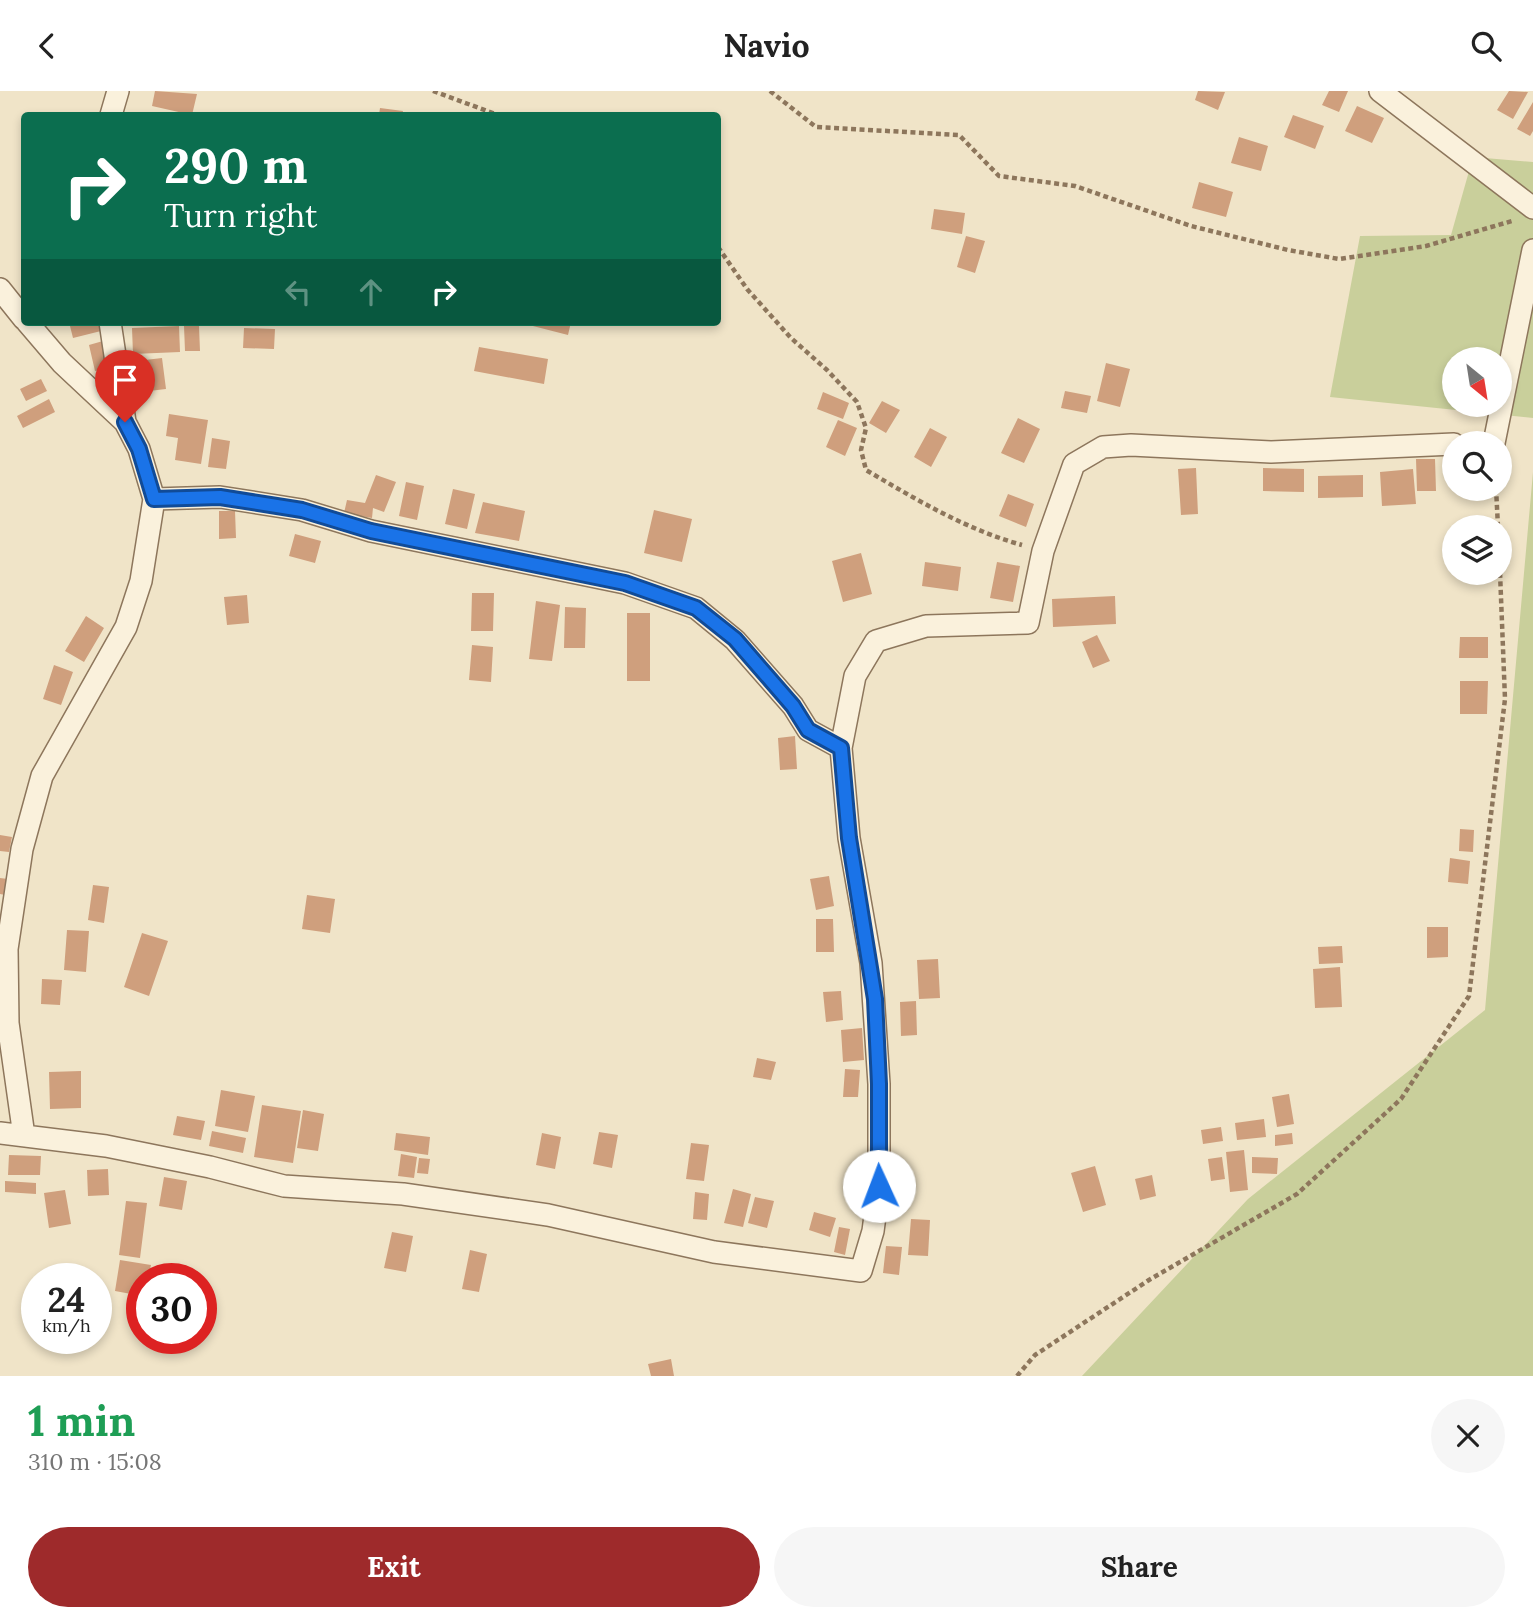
<!DOCTYPE html>
<meta charset="utf-8">
<style>
body{margin:0;font-family:Lora,serif;background:#f6f6f6;color:#222;height:100vh;display:flex;flex-direction:column;font-size:26px;white-space:nowrap}
*{box-sizing:border-box;margin:0}
p{font-size:23px;color:#767676}
.icon{flex:none;width:38px;height:38px;fill:none;stroke:currentColor;stroke-width:2;stroke-linecap:round;stroke-linejoin:round}
.map{position:relative;height:1285px;overflow:hidden}
.sheet{display:flex;flex-direction:column;background:#fff;flex:1}
.sheet>*{flex:none}
.top-card{position:absolute;left:21px;top:21px;width:700px;height:214px;border-radius:7px;box-shadow:0 4px 10px #0003;background:#0b6e4f;color:#fff;overflow:hidden}
.needle{width:46px;rotate:150deg}
.fabs{position:absolute;left:1442px;top:256px;display:grid;gap:14px}
.fabs a{display:grid;place-items:center;width:70px;height:70px;border-radius:50%;background:#fff;box-shadow:0 4px 10px #0003;font-size:35px}
.speed{position:absolute;left:21px;top:1172px;display:flex;gap:14px;font-size:35px;font-weight:700;text-align:center}
.speed>*{display:grid;place-content:center;width:91px;height:91px;border-radius:50%;background:#fff;box-shadow:0 4px 10px #0003;line-height:1}
.speed small{font-size:18px;font-weight:400}
.speed .limit{border:10px solid #d22;background:#fff;color:#111}
.pin{position:absolute;display:grid;place-items:center;width:60px;height:60px;color:#fff;margin:-72px -30px;border-radius:50% 50% 50% 0;rotate:-45deg;box-shadow:0 0 7px #0007}
.pin .icon{rotate:45deg}
.me{position:absolute;width:77px;margin:-38px;rotate:358deg;stroke-linejoin:round;filter:drop-shadow(0 0 5px #0008)}
.turn{display:flex;align-items:center;gap:24px;height:147px;padding:0 28px;font-size:32px}
.turn .icon{width:91px;height:91px;stroke-width:2.5}
.turn b{display:block;font-size:49px;line-height:60px}
.lanes{display:flex;align-items:center;height:66px;padding:0 28px;background:#0003;justify-content:center;gap:35px;direction:ltr}
.lanes .off{opacity:.35}
.round{display:grid;place-items:center;flex:none;width:74px;height:74px;border-radius:37px;background:#f6f6f6}
.overview{display:flex;align-items:center;justify-content:space-between;height:119px;padding:0 28px}
h1{font-size:42px;font-weight:700;line-height:52px;color:#1e9e55}
.primary-button{display:flex;gap:14px;margin-top:auto;padding:14px 28px}
.primary-button a{flex:1;height:80px;border-radius:42px;background:#9e2a2b;color:#fff;font-size:28px;font-weight:700;line-height:80px;text-align:center}
.primary-button a+a{background:#f6f6f6;color:#222}
header{display:flex;justify-content:space-between;align-items:center;height:91px;padding:0 28px;background:#fff;font-size:32px;font-weight:700}
.map>svg:first-child{display:block}
.green{fill:#c9cf9b;fill-rule:evenodd}
.building{fill:#cf9f7d}
.lines{fill:none;stroke-linecap:round;stroke-linejoin:round}
.minor-casing{stroke:#8d765c;stroke-width:24}
.path{stroke:#8d765c;stroke-width:4.5;stroke-dasharray:5 3.5;stroke-linecap:butt}
.minor{stroke:#faf1dc;stroke-width:21}
.route-casing{stroke:#114b97;stroke-width:18}
.route{stroke:#1a73e8;stroke-width:12}
</style>
<header><svg class="icon" aria-label="back" viewBox="0 0 24 24"><path d="M15 5l-7 7 7 7"/></svg>Navio<svg class="icon" aria-label="search" viewBox="0 0 24 24"><circle cx="10" cy="10" r="6"/><path d="M15 15l6 6"/></svg></header>
<div class="map">
<svg width="1533" height="1285" viewBox="0 0 1533 1285">
<rect width="100%" height="100%" fill="#f0e4c8"/>
<path class="green" d="M1473,66l60,5v256l-203,-21 30,-161 91,-1zM1454,268h46v45h-46z
M1533,381v904h-451l166,-177 237,-189z"/>
<path class="building" d="M155,0l42,3 -5,21 -40,-9z
M1198,0l27,1 -7,18 -23,-10z
M1329,0h19l-9,21 -17,-7z
M1509,0l19,1 -15,27 -16,-9z
M1533,11v29l-3,5 -13,-7z
M1357,15l27,12 -12,25 -27,-12z
M380,17l23,3 -1,4h-23z
M1293,24l31,11 -9,23 -31,-12z
M1239,46l29,9 -7,25 -30,-8z
M1199,91l34,10 -7,25 -34,-9z
M934,118l31,4 -3,21 -31,-5z
M966,145l19,5 -10,32 -18,-6z
M69,231h30l2,9 -28,7z
M529,231h42l-3,13 -39,-10z
M179,235l1,26 -47,2 -1,-26z
M184,235h15l1,25h-15z
M244,237l31,1 -1,20 -31,-1z
M103,250l6,27 -14,3 -6,-26z
M479,256l69,12 -4,25 -70,-13z
M162,267l4,31 -17,2 -4,-31z
M1106,272l24,6 -10,38 -23,-6z
M41,288l6,12 -21,10 -6,-12z
M1065,300l26,5 -4,17 -26,-5z
M823,301l26,11 -6,16 -26,-10z
M49,308l6,13 -32,16 -6,-12z
M882,310l18,9 -14,23 -17,-10z
M169,323l39,6 -7,44 -26,-4 3,-22 -12,-2z
M1018,327l22,11 -16,34 -23,-10z
M838,329l19,8 -12,28 -19,-9z
M930,337l17,9 -16,30 -17,-10z
M212,347l18,3 -4,28 -18,-2z
M1416,368h19l1,32h-19z
M1196,377l2,46 -17,1 -3,-46z
M1263,377l41,1v23l-41,-1z
M1413,378l3,35 -34,2 -2,-34z
M376,384l20,7 -12,30 -11,-4 -1,10 -28,-5 3,-13 18,3z
M1363,384v22l-45,1v-22z
M406,391l18,4 -7,34 -18,-4z
M453,398l22,5 -8,35 -22,-5z
M1008,403l26,10 -8,23 -27,-11z
M483,411l42,9 -6,30 -44,-8z
M654,419l38,9 -10,43 -38,-9z
M219,420h16l1,27 -17,1z
M295,443l26,7 -6,22 -26,-7z
M861,462l11,41 -29,8 -11,-41z
M925,471l36,5 -3,24 -36,-5z
M997,471l23,4 -7,36 -23,-4z
M472,502h22l-1,38h-22z
M247,504l2,28 -22,2 -3,-28z
M1115,505l1,28 -63,3 -1,-28z
M536,510l24,4 -8,56 -23,-2z
M565,516l21,1 -1,40h-21z
M627,522h23v68h-23z
M86,525l18,12 -20,34 -19,-11z
M1097,544l13,26 -17,7 -11,-26z
M1460,546h28v21h-29z
M472,554l21,2 -2,35 -22,-2z
M54,574l19,7 -12,33 -18,-6z
M1460,590h28l-1,33h-27z
M795,645l2,33 -17,1 -2,-32z
M1460,738l14,1 -1,22 -14,-1z
M0,744l12,2 -3,15 -9,-1z
M1450,767l20,3 -2,23 -20,-2z
M829,785l5,30 -18,4 -6,-31z
M0,787l8,1 -3,16 -5,-1z
M93,794l16,2 -5,36 -16,-3z
M307,804l28,4 -5,34 -28,-4z
M816,828h17l1,33h-18z
M1427,836h21v30l-21,1z
M67,839l22,1 -3,41 -22,-2z
M142,842l26,8 -19,55 -25,-9z
M1342,855l1,17 -24,1 -1,-17z
M938,868l2,39 -21,1 -2,-39z
M1340,876l2,40 -27,1 -2,-39z
M42,888l20,1 -2,25 -19,-1z
M841,900l2,29 -17,2 -3,-30z
M916,910l1,34 -16,1 -1,-34z
M862,937l2,32 -21,2 -2,-32z
M757,967l19,4 -5,18 -18,-3z
M845,978l15,1 -2,27h-15z
M81,980v37l-31,1 -1,-37z
M221,999l34,6 -7,36 -33,-6z
M1289,1003l5,30 -17,3 -5,-30z
M262,1014l39,6 -8,52 -39,-6z
M303,1019l21,4 -6,37 -21,-3z
M177,1025l28,5 -4,19 -28,-5z
M1264,1028l2,18 -29,3 -2,-17z
M1221,1036l2,14 -20,3 -2,-14z
M212,1040l34,7 -3,15 -34,-7z
M599,1041l19,3 -6,33 -19,-4z
M396,1042l34,4 -2,18 -34,-5z
M542,1042l19,4 -6,32 -19,-4z
M1292,1042l1,11 -18,2v-11z
M691,1052l18,2 -5,36 -18,-2z
M1244,1059l4,40 -18,2 -4,-40z
M401,1063l16,3 -3,21 -16,-2z
M9,1064l32,1 -1,19h-32z
M1222,1066l3,22 -14,2 -3,-22z
M1252,1066l26,1 -1,16 -25,-1z
M419,1067l11,1 -2,15 -11,-1z
M1095,1075l11,39 -23,7 -12,-39z
M108,1078l1,26 -21,1 -1,-26z
M1152,1084l4,21 -16,4 -5,-21z
M164,1086l23,4 -5,29 -23,-4z
M5,1090l31,2v11l-31,-2z
M733,1098l18,5 -8,33 -19,-4z
M65,1099l6,34 -22,4 -5,-35z
M695,1101l14,2 -2,26 -14,-1z
M755,1106l19,4 -7,27 -19,-5z
M126,1110l21,2 -7,55 -21,-3z
M814,1121l22,6 -6,19 -21,-7z
M911,1128l19,1 -2,36 -20,-1z
M839,1136l11,2 -5,26 -11,-3z
M392,1141l21,4 -7,36 -22,-4z
M886,1155l16,1 -3,28 -16,-2z
M470,1159l17,4 -8,38 -17,-3z
M120,1169l31,5 -3,14h-6v17l-27,-5z
M671,1268l3,17h-23l-3,-12z"/>
<g class="lines">
<defs>
<path id="minor" d="M1380,0l153,117
M111,24l7,-24
M0,198l24,30
M110,231l15,100
M1494,352l39,-193
M154,408l66,-2 82,13 69,21 254,52 71,25 39,32 58,66 15,24 33,18
M0,1042l106,13 104,21 74,19 119,8 145,21 166,37 147,19 12,-40 6,-45v-102l-8,-121 -22,-125 -8,-90 14,-72 21,-35 50,-15 102,-3 15,-72 31,-87 29,-17 28,-2 140,7 183,-8
M24,1045l-16,-113 -1,-74 15,-100 20,-73 84,-149 15,-46 13,-82 -15,-50 -14,-27 -63,-59 -35,-41"/>
</defs>
<use href="#minor" class="minor-casing"/>
<path class="path" d="M433,0l65,24
M770,0l46,36 143,8 40,41 76,10 116,40 97,24 51,9 87,-13 86,-25
M718,156l29,42 44,49 36,32 30,32 9,26 -5,22 5,20c51,30 99,59 156,75
M1496,397l2,39
M1017,1285l18,-21 114,-75 148,-86 104,-95 68,-103 36,-297 -5,-127"/>
<use href="#minor" class="minor"/>
</g>
<g class="lines">
<defs>
<path id="route" d="M125,331l14,27 15,50 66,-2 82,13 69,21 254,52 71,25 39,31 58,67 15,24 33,18 8,90 26,161 4,85v102"/>
</defs>
<use href="#route" class="route-casing"/>
<use href="#route" class="route"/>
</g>
</svg>
<div class="fabs">
<a><svg class="needle" viewBox="-14 -14 28 28"><path d="M0-13l5 13h-10z" fill="#e53935"/><path d="M0 13l5-13h-10z" fill="#767676"/></svg></a>
<a><svg class="icon" aria-label="search" viewBox="0 0 24 24"><circle cx="10" cy="10" r="6"/><path d="M15 15l6 6"/></svg></a>
<a><svg class="icon" aria-label="layers" viewBox="0 0 24 24"><path d="M12 4l9 5-9 5-9-5zM3 14l9 5 9-5"/></svg></a>
</div>
<div class="speed"><div>24<small>km/h</small></div><div class="limit">30</div></div>
<div class="pin" style="left:125px;top:331px;background:#d93025"><svg class="icon" aria-label="arrive" viewBox="0 0 24 24"><path d="M6 21V4h12l-3 4 3 4H6"/></svg></div>
<svg class="me" style="left:879px;top:1095px" viewBox="-20 -20 40 40"><circle r="19" fill="#fff"/><path d="M0-13L10 11 0 6-10 11z" fill="#1a73e8"/></svg>
<div class="top-card">
<div class="turn"><svg class="icon" aria-label="right" viewBox="0 0 24 24"><path d="M7 20v-9h11M14 6l5 5-5 5"/></svg><div><b>290 m</b>Turn right</div></div>
<div class="lanes"><svg class="icon off" aria-label="left" viewBox="0 0 24 24"><path d="M17 20v-9H6M10 6l-5 5 5 5"/></svg><svg class="icon off" aria-label="ahead" viewBox="0 0 24 24"><path d="M12 20V5M6 11l6-6 6 6"/></svg><svg class="icon" aria-label="right" viewBox="0 0 24 24"><path d="M7 20v-9h11M14 6l5 5-5 5"/></svg></div>
</div>
</div>
<section class="sheet">
<div class="overview"><div><h1>1 min</h1><p>310 m · 15:08</p></div><a class="round"><svg class="icon" aria-label="close" viewBox="0 0 24 24"><path d="M6 6l12 12M18 6L6 18"/></svg></a></div>
<div class="primary-button"><a>Exit</a><a>Share</a></div>
</section>
